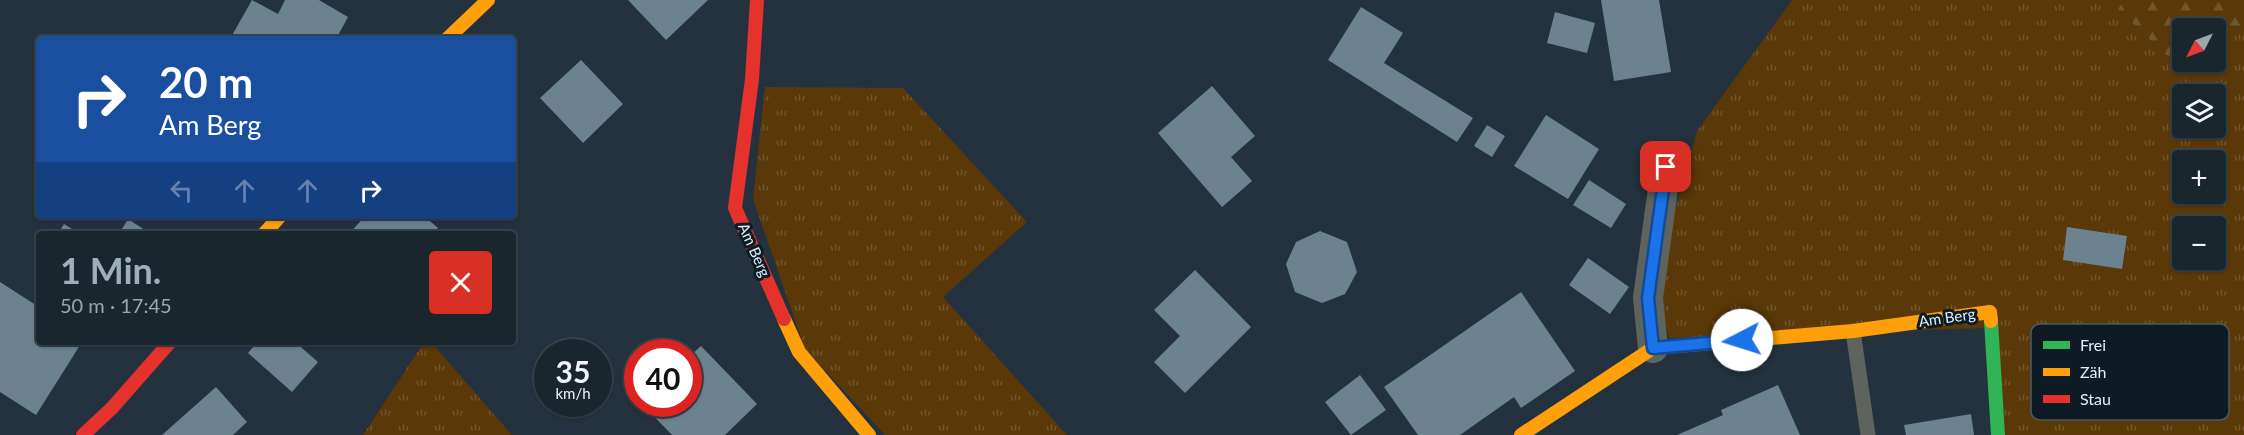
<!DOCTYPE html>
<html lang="de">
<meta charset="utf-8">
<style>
body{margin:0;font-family:Lato,sans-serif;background:#27323a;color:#f1f3f6;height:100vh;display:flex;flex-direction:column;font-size:22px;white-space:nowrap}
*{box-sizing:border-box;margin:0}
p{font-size:20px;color:#9fa5aa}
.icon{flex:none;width:33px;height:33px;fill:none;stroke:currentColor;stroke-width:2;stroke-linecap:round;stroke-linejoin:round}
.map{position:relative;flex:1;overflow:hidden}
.panel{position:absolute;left:36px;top:231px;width:480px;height:114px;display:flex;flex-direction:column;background:#1a262e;border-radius:6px;box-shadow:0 2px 4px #0004,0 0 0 2px #38434a}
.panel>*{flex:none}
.top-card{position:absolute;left:36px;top:36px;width:480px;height:183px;border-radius:6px;box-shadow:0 2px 4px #0004,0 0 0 2px #38434a;background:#1a4fa0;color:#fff;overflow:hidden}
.needle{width:39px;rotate:228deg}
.fabs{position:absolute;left:2172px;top:18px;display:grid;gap:12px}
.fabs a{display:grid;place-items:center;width:54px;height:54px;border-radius:6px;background:#1a262e;box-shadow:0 2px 4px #0004,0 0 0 2px #38434a;font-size:30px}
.speed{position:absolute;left:534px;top:339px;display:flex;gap:12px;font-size:30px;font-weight:700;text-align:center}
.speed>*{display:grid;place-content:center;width:78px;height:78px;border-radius:50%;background:#1a262e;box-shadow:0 2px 4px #0004,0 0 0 2px #38434a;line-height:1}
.speed small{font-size:15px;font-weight:400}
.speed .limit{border:9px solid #d22;background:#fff;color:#111}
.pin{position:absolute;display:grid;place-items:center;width:51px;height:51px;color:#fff;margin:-26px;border-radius:12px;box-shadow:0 3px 9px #0006}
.me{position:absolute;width:66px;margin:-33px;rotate:265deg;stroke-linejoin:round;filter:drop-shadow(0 0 4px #0008)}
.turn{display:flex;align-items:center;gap:21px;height:126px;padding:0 24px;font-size:27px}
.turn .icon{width:78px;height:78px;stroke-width:2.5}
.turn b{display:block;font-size:42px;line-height:51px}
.lanes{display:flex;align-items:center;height:57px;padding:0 24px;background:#0003;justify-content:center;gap:30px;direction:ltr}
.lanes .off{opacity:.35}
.round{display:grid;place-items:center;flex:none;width:63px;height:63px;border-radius:6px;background:#27323a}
.summary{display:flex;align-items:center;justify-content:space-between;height:102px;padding:0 24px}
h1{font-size:36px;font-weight:700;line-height:45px;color:#9eaebb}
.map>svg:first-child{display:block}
.grass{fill:url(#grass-tufts);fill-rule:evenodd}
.forest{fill:url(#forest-firs)}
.building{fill:#6c838f}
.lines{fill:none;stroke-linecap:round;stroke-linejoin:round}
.lane{stroke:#5e645d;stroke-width:15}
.street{stroke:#5e645d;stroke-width:30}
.fast{stroke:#30b455;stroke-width:14}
.slow{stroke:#ff9f0a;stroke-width:14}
.jam{stroke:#e5322d;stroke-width:14}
.route-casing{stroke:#114b97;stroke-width:15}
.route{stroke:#1a73e8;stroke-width:10}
.labels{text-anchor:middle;stroke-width:6;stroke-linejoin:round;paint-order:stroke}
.street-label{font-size:15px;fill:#e0f0ff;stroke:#0e1a24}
.key{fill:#0e1a24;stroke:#4d5a66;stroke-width:1.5}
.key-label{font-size:16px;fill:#e0f0ff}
</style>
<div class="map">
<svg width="2244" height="435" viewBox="0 0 2244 435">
<defs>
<pattern id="grass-tufts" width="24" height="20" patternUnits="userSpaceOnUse" patternTransform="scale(1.5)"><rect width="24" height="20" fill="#5a3808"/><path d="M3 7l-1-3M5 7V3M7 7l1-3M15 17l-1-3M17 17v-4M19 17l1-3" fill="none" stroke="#71552d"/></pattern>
<pattern id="forest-firs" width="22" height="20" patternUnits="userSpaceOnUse" patternTransform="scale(1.5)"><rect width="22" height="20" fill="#5a3808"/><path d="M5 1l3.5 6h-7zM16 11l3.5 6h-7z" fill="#71552d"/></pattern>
</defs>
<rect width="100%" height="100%" fill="#23323e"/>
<path class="grass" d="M1792,0h332l-6,9 73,70 16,-17h9v-9l28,-30v412h-242l-17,-107 -316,10 -15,-51 43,-156zM2182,94h34v34h-34zM2182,160h34v34h-34zM2182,226h34v34h-34z
M765,87l138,1 124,134 -84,75 124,138h-182l-80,-86 -52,-150z
M424,342h7l81,93h-149z"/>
<path class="forest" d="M2124,0h120v23l-28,30v-25h-34v34h25l-16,17 -73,-70z"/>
<path class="building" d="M252,0l26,14 7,-14h34l29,17 -12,22h-106z
M628,0h80l-42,40z
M1601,0h58l12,72 -57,9z
M1361,7l42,26 -19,30 89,55 -16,24 -129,-82z
M1555,12l40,11 -8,30 -40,-10z
M581,60l42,44 -40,39 -43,-45z
M1212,86l43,50 -24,21 21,24 -30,26 -64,-74z
M1546,115l53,34 -31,50 -54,-33z
M1487,125l18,11 -13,21 -18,-11z
M1589,180l37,24 -15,24 -38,-23z
M365,216h59l14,12 -6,6h-83z
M128,219l23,15h-32z
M64,224l16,10h-22z
M2067,227l60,9 -5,33 -59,-9z
M1320,231l27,11 10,30 -12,22 -23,9 -27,-11 -9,-28 10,-22z
M1588,258l41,29 -19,27 -41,-29z
M1195,270l56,57 -66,66 -31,-31 26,-26 -26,-26z
M0,282l39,25v35h43l-46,73 -36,-23z
M1521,292l54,79 -54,37 -7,-11 -54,38h-42l-34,-48z
M257,342h38l23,20 -26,30 -44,-39z
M701,346l56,58 -32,31h-53l-30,-31h46v-46z
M1360,375l26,35 -35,25 -26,-33z
M1778,385l22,50h-123l46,-20 -2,-5z
M216,387l31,35 -14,13h-71z
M1971,414l3,21h-68l-2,-10z"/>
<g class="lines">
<path class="lane" d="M1853,331l15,104"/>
<path class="street" d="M1653,348l-5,-50 18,-131"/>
<path class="fast" d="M1991,321l7,114"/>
<path class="slow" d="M447,39l41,-39
M264,234l16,-18
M784,319l15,33 70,83
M1521,435l132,-87 200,-17 137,-19 1,9"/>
<path class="jam" d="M757,0l-5,79 -17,129 49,111
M83,435l29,-27 58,-66"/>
</g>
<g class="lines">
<defs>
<path id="route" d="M1666,167l-18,131 5,50 89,-8"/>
</defs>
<use href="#route" class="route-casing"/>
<use href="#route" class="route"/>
</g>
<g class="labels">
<g class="street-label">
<text transform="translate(754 250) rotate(66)" y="5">Am Berg</text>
<text transform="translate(1947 318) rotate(-8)" y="5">Am Berg</text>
</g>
</g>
<rect x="2031" y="324" width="198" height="96" rx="9" class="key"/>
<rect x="2043" y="341" width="27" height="8" fill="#30b455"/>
<rect x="2043" y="368" width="27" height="8" fill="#ff9f0a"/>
<rect x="2043" y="395" width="27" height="8" fill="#e5322d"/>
<g class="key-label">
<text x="2080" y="351">Frei</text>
<text x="2080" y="378">Zäh</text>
<text x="2080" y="405">Stau</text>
</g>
</svg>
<div class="fabs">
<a><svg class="needle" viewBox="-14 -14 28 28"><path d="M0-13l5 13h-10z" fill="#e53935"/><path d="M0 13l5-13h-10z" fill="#9fa5aa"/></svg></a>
<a><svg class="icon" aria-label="layers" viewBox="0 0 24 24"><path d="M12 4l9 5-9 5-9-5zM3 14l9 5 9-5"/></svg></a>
<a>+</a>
<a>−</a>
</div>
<div class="speed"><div>35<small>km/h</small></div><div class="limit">40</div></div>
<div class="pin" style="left:1666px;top:167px;background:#d93025"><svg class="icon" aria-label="arrive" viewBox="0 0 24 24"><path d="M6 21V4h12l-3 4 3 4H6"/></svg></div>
<svg class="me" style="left:1742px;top:340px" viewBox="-20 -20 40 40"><circle r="19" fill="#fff"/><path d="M0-13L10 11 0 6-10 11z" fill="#1a73e8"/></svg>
<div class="top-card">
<div class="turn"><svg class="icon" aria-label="right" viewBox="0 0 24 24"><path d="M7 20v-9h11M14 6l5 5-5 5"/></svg><div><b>20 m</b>Am Berg</div></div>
<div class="lanes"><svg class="icon off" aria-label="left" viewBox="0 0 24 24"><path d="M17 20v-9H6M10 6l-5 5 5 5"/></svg><svg class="icon off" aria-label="ahead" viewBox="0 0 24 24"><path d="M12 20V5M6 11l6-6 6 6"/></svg><svg class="icon off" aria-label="ahead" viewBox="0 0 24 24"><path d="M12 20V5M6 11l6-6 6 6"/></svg><svg class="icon" aria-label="right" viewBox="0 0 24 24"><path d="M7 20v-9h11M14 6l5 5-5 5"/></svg></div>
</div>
<section class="panel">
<div class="summary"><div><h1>1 Min.</h1><p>50 m · 17:45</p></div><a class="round" style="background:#d93025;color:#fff"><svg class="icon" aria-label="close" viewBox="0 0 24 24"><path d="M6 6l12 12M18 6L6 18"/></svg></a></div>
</section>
</div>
